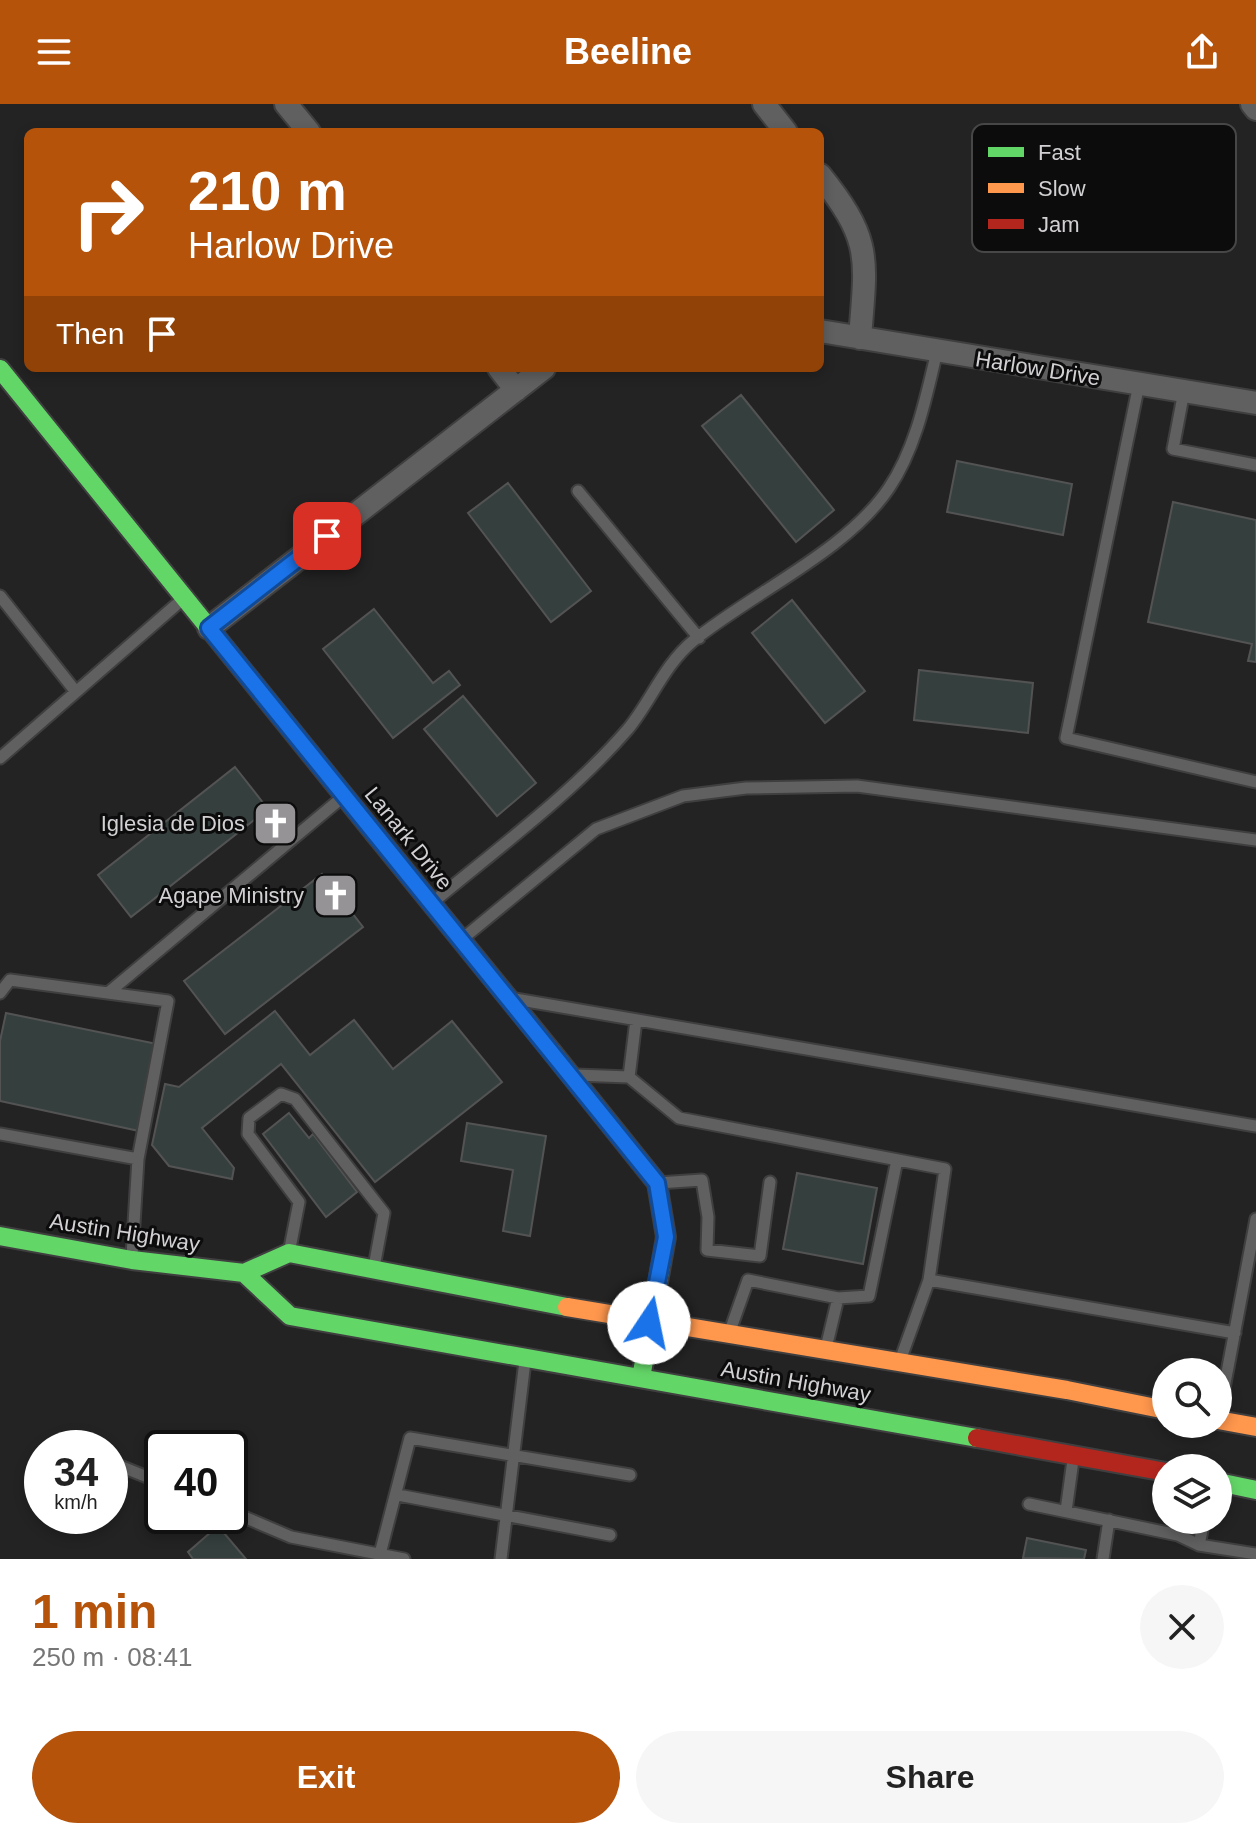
<!DOCTYPE html>
<meta charset="utf-8">
<style>
body{margin:0;font-family:Arial,sans-serif;background:#f6f6f6;color:#222;height:100vh;display:flex;flex-direction:column;font-size:30px;white-space:nowrap}
*{box-sizing:border-box;margin:0}
p{font-size:26px;color:#767676}
.icon{flex:none;width:44px;height:44px;fill:none;stroke:currentColor;stroke-width:2;stroke-linecap:round;stroke-linejoin:round}
.map{position:relative;height:1455px;overflow:hidden}
.drawer{display:flex;flex-direction:column;background:#fff;flex:1}
.drawer>*{flex:none}
.banner{position:absolute;left:24px;top:24px;width:800px;height:244px;border-radius:12px;box-shadow:0 4px 12px #0003;background:#b45309;color:#fff;overflow:hidden}
.controls{position:absolute;left:1152px;top:1254px;display:grid;gap:16px}
.controls a{display:grid;place-items:center;width:80px;height:80px;border-radius:50%;background:#fff;box-shadow:0 4px 12px #0003;font-size:40px}
.speed{position:absolute;left:24px;top:1326px;display:flex;gap:16px;font-size:40px;font-weight:700;text-align:center}
.speed>*{display:grid;place-content:center;width:104px;height:104px;border-radius:50%;background:#fff;box-shadow:0 4px 12px #0003;line-height:1}
.speed small{font-size:20px;font-weight:400}
.speed .limit{border:4px solid #111;border-radius:12px;background:#fff;color:#111}
.pin{position:absolute;display:grid;place-items:center;width:68px;height:68px;color:#fff;margin:-34px;border-radius:16px;box-shadow:0 4px 12px #0006}
.me{position:absolute;width:88px;margin:-44px;rotate:11deg;stroke-linejoin:round;filter:drop-shadow(0 0 6px #0008)}
.turn{display:flex;align-items:center;gap:28px;height:168px;padding:0 32px;font-size:36px}
.turn .icon{width:104px;height:104px;stroke-width:2.5}
.turn b{display:block;font-size:56px;line-height:68px}
.then{display:flex;align-items:center;height:76px;padding:0 32px;background:#0003;gap:16px;font-size:30px}
.round{display:grid;place-items:center;flex:none;width:84px;height:84px;border-radius:42px;background:#f6f6f6}
.overview{display:flex;align-items:center;justify-content:space-between;height:136px;padding:0 32px}
h1{font-size:48px;font-weight:700;line-height:60px;color:#b45309}
.action{display:flex;gap:16px;margin-top:auto;padding:16px 32px}
.action a{flex:1;height:92px;border-radius:48px;background:#b45309;color:#fff;font-size:32px;font-weight:700;line-height:92px;text-align:center}
.action a+a{background:#f6f6f6;color:#222}
header{display:flex;justify-content:space-between;align-items:center;height:104px;padding:0 32px;background:#b45309;color:#fff;font-size:36px;font-weight:700}
.map>svg:first-child{display:block}
.building{fill:#35403e;stroke:#535354;stroke-width:2}
.lines{fill:none;stroke-linecap:round;stroke-linejoin:round}
.lane-casing{stroke:#403f40;stroke-width:15}
.street-casing{stroke:#403f40;stroke-width:26}
.fast-casing{stroke:#403f40;stroke-width:22}
.slow-casing{stroke:#403f40;stroke-width:22}
.jam-casing{stroke:#403f40;stroke-width:22}
.lane{stroke:#616061;stroke-width:11}
.street{stroke:#616061;stroke-width:22}
.fast{stroke:#63d668;stroke-width:18}
.slow{stroke:#ff974d;stroke-width:18}
.jam{stroke:#b3261e;stroke-width:18}
.route-casing{stroke:#114b97;stroke-width:20}
.route{stroke:#1a73e8;stroke-width:14}
.labels{text-anchor:middle;stroke-width:6;stroke-linejoin:round;paint-order:stroke}
.street-label{font-size:22px;fill:#d2d0d3;stroke:#0d0c0d}
.poi-label{font-size:22px;fill:#d2d0d3;stroke:#0d0c0d;text-anchor:end}
.key{fill:#0d0c0d;stroke:#484748;stroke-width:2}
.key-label{font-size:22px;fill:#d2d0d3}
</style>
<header><svg class="icon" aria-label="menu" viewBox="0 0 24 24"><path d="M4 6h16M4 12h16M4 18h16"/></svg>Beeline<svg class="icon" aria-label="share" viewBox="0 0 24 24"><path d="M12 15V3M7 8l5-5 5 5M5 13v7h14v-7"/></svg></header>
<div class="map">
<svg width="1256" height="1455" viewBox="0 0 1256 1455">
<rect width="100%" height="100%" fill="#242324"/>
<path class="building" d="M741,291l93,115 -38,32 -94,-116z
M957,357l115,23 -9,51 -116,-23z
M508,379l83,108 -40,31 -83,-109z
M1173,398l83,18v142l-8,-1 4,-17 -104,-22z
M792,496l73,91 -40,32 -73,-90z
M374,505l59,74 16,-12 11,14 -67,53 -70,-89z
M919,566l114,13 -5,50 -114,-13z
M463,592l73,87 -39,33 -73,-87z
M235,663l33,42 -137,108 -33,-42z
M322,770l41,53 -138,107 -41,-53z
M275,907l35,44 44,-35 39,49 59,-48 50,61 -127,100 -94,-118 -79,64 32,40 -2,11 -63,-13 -17,-21 13,-61 14,3z
M6,909l151,31 -18,87 -139,-30v-60z
M289,1009l20,25 4,-4 44,58 -31,25 -63,-83z
M467,1019l79,13 -16,100 -27,-5 10,-61 -52,-9z
M797,1069l80,15 -14,76 -80,-15z
M218,1422l28,33h-53l-5,-7z
M1027,1434l59,12 -2,9 -61,-1z"/>
<g class="lines">
<defs>
<path id="lane" d="M1139,280l-73,354 190,44
M1184,287l-11,58 83,16
M578,387l121,147
M0,492l76,96
M0,654l184,-160
M432,799c65,-54 141,-110 196,-174 23,-28 36,-64 65,-88 59,-48 154,-90 196,-153 27,-40 37,-91 48,-137
M461,836l135,-111 87,-33 63,-8 111,-2 399,54
M0,889l10,-13 158,21 -30,158 -6,97
M108,889l236,-197
M515,895l741,127
M576,971l53,2 50,41 266,51 -16,111 -28,78
M629,973l7,-57
M0,1030l138,25
M658,1079l44,-3 6,37 -1,33 53,6 10,-74
M290,1144l9,-46 -51,-68 1,-16 32,-24 14,5 89,114 -10,54
M929,1176l306,53
M730,1227l18,-51 90,18 31,-2 28,-136
M826,1244l12,-50
M1219,1311l37,-196
M110,1358l52,21
M398,1391l212,40
M1029,1400l149,31 21,10 57,9
M230,1407l61,26 113,22
M1066,1407l7,-51
M1199,1441l5,-25
M380,1450l30,-116 220,37
M501,1455l24,-198
M1103,1455l6,-39"/>
<path id="street" d="M286,0l23,28
M764,0l22,28
M1252,0l4,5
M820,71c53,66 46,83 40,163
M820,227l436,72
M499,264l17,22
M209,524l335,-260"/>
<path id="fast" d="M0,265l375,465
M552,948l105,131 9,54 -25,141
M0,1132l132,24 112,13 45,-20 278,54
M244,1169l46,43 687,122
M1218,1378l38,8"/>
<path id="slow" d="M375,730l177,218
M567,1203l500,83 99,20
M1218,1316l38,7"/>
<path id="jam" d="M977,1334l189,34"/>
</defs>
<use href="#lane" class="lane-casing"/>
<use href="#street" class="street-casing"/>
<use href="#fast" class="fast-casing"/>
<use href="#slow" class="slow-casing"/>
<use href="#jam" class="jam-casing"/>
<use href="#lane" class="lane"/>
<use href="#street" class="street"/>
<use href="#fast" class="fast"/>
<use href="#slow" class="slow"/>
<use href="#jam" class="jam"/>
</g>
<g class="lines">
<defs>
<path id="route" d="M327,432l-118,92 448,555 9,54 -17,86"/>
</defs>
<use href="#route" class="route-casing"/>
<use href="#route" class="route"/>
</g>
<defs>
<symbol id="church-square" viewBox="-11 -11 22 22"><rect x="-9" y="-9" width="18" height="18" rx="4" fill="#959396" stroke="#0d0c0d"/><path d="M-1.2-6h2.4v3.5h3.3v2.4h-3.3V6h-2.4V-.1h-3.3v-2.4h3.3Z" fill="#fff"/></symbol>
</defs>
<g fill-rule="evenodd">
<use href="#church-square" x="250" y="694" width="51" height="51"/>
<use href="#church-square" x="310" y="766" width="51" height="51"/>
</g>
<g class="labels">
<g class="street-label">
<text transform="translate(1038 264) rotate(9)" y="8">Harlow Drive</text>
<text transform="translate(409 734) rotate(51)" y="8">Lanark Drive</text>
<text transform="translate(125 1128) rotate(9)" y="8">Austin Highway</text>
<text transform="translate(796 1277) rotate(10)" y="8">Austin Highway</text>
</g>
<g class="poi-label">
<text x="245" y="727">Iglesia de Dios</text>
<text x="304" y="799">Agape Ministry</text>
</g>
</g>
<rect x="972" y="20" width="264" height="128" rx="12" class="key"/>
<rect x="988" y="43" width="36" height="10" fill="#63d668"/>
<rect x="988" y="79" width="36" height="10" fill="#ff974d"/>
<rect x="988" y="115" width="36" height="10" fill="#b3261e"/>
<g class="key-label">
<text x="1038" y="56">Fast</text>
<text x="1038" y="92">Slow</text>
<text x="1038" y="128">Jam</text>
</g>
</svg>
<div class="controls">
<a><svg class="icon" aria-label="search" viewBox="0 0 24 24"><circle cx="10" cy="10" r="6"/><path d="M15 15l6 6"/></svg></a>
<a><svg class="icon" aria-label="layers" viewBox="0 0 24 24"><path d="M12 4l9 5-9 5-9-5zM3 14l9 5 9-5"/></svg></a>
</div>
<div class="speed"><div>34<small>km/h</small></div><div class="limit">40</div></div>
<div class="pin" style="left:327px;top:432px;background:#d93025"><svg class="icon" aria-label="arrive" viewBox="0 0 24 24"><path d="M6 21V4h12l-3 4 3 4H6"/></svg></div>
<svg class="me" style="left:649px;top:1219px" viewBox="-20 -20 40 40"><circle r="19" fill="#fff"/><path d="M0-13L10 11 0 6-10 11z" fill="#1a73e8"/></svg>
<div class="banner">
<div class="turn"><svg class="icon" aria-label="right" viewBox="0 0 24 24"><path d="M7 20v-9h11M14 6l5 5-5 5"/></svg><div><b>210 m</b>Harlow Drive</div></div>
<div class="then">Then<svg class="icon" aria-label="arrive" viewBox="0 0 24 24"><path d="M6 21V4h12l-3 4 3 4H6"/></svg></div>
</div>
</div>
<section class="drawer">
<div class="overview"><div><h1>1 min</h1><p>250 m · 08:41</p></div><a class="round"><svg class="icon" aria-label="close" viewBox="0 0 24 24"><path d="M6 6l12 12M18 6L6 18"/></svg></a></div>
<div class="action"><a>Exit</a><a>Share</a></div>
</section>
